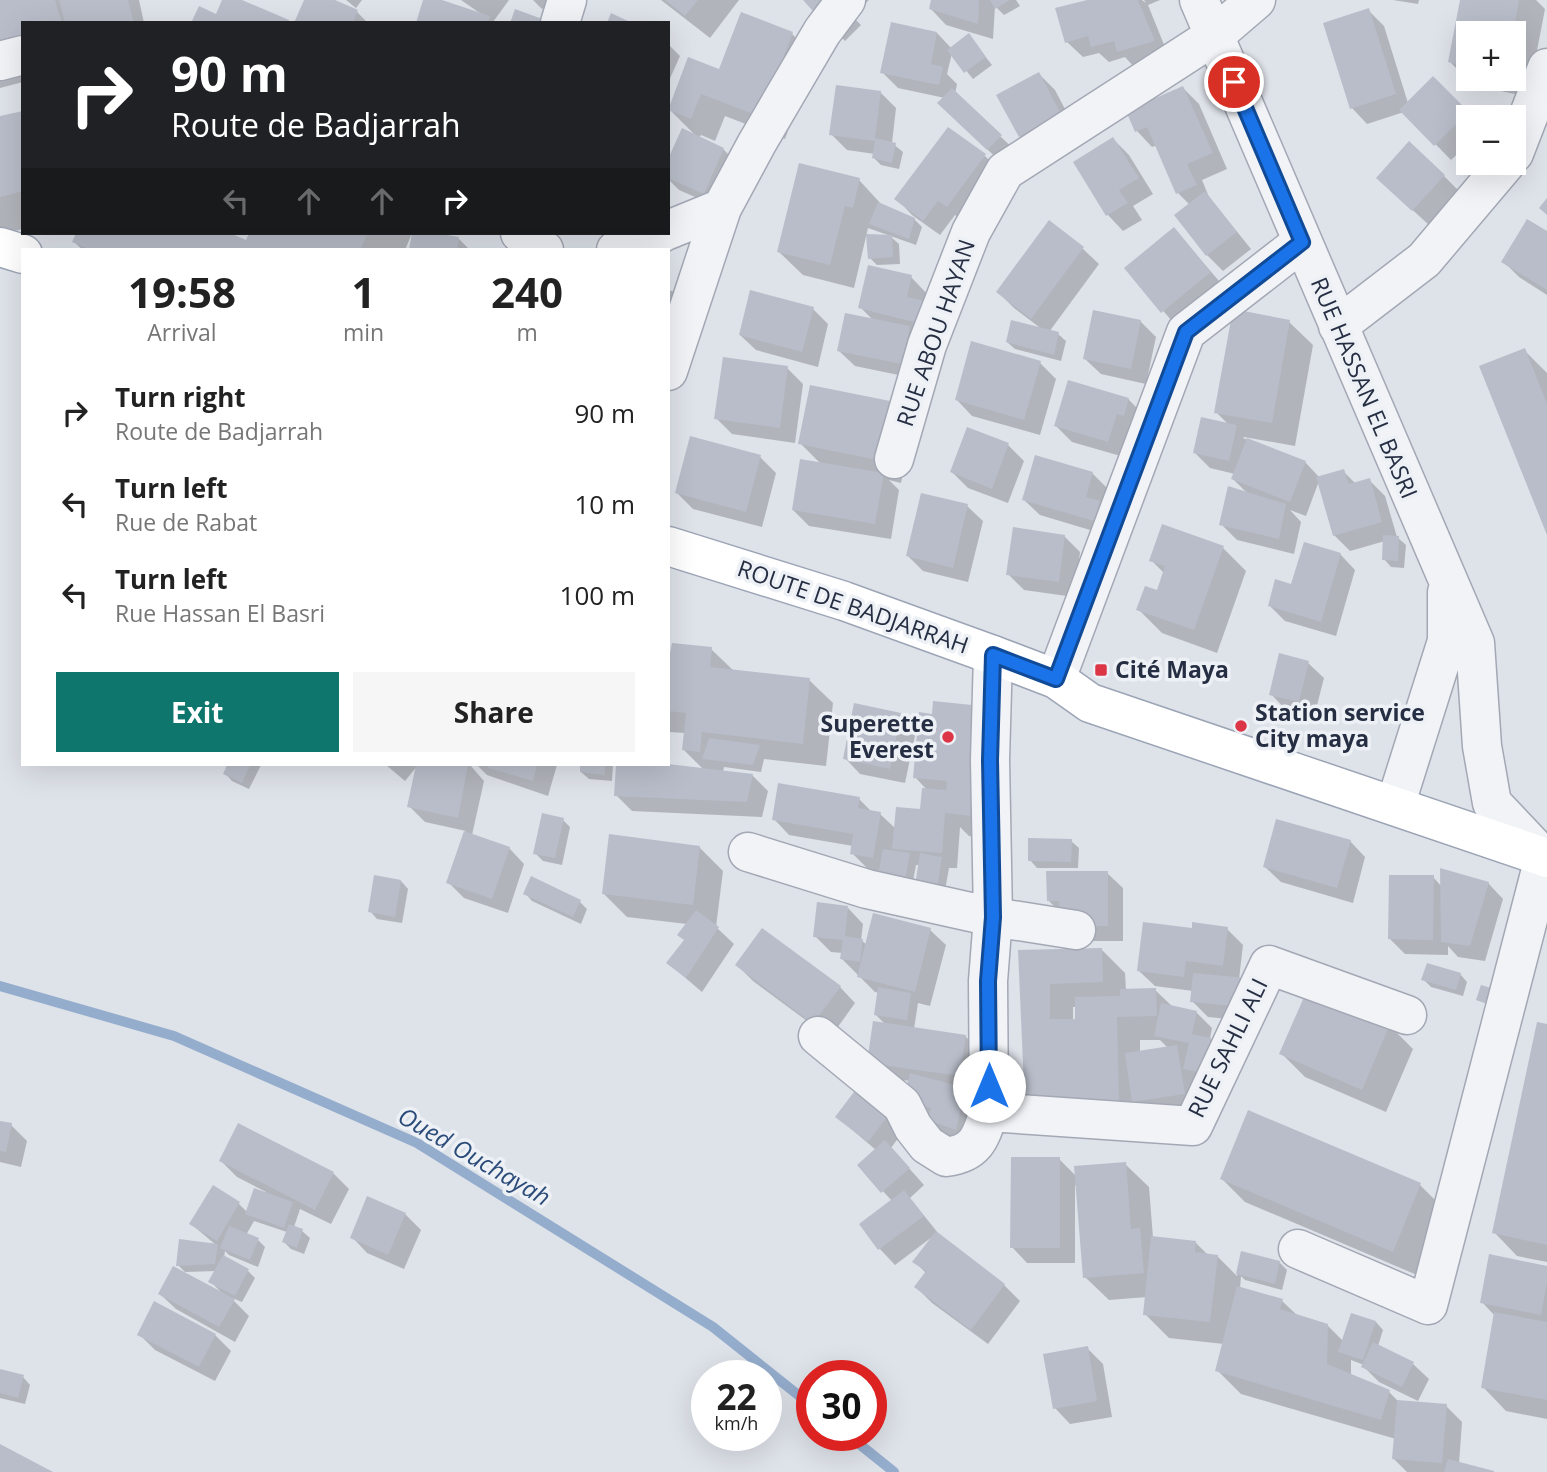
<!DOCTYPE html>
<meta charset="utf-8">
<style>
body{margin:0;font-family:"Open Sans",sans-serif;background:#f6f6f6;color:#222;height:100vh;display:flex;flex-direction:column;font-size:26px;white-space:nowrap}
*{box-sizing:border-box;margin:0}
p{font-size:23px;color:#767676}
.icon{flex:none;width:38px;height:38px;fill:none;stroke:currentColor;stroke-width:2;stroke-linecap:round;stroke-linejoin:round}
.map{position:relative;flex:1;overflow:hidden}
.details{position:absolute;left:21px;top:248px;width:649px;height:518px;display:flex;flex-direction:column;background:#fff;border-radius:0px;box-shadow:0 7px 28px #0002}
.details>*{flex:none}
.hud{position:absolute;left:21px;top:21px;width:649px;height:214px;border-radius:0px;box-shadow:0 7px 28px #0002;background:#202124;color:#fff;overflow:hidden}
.controls{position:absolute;left:1456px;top:21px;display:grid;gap:14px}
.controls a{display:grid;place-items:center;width:70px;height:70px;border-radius:0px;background:#fff;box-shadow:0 7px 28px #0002;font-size:35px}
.speed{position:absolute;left:691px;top:1360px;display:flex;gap:14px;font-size:35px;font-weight:700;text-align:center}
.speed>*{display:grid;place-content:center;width:91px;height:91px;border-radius:50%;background:#fff;box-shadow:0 7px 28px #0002;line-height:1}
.speed small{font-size:18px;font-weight:400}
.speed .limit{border:10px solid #d22;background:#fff;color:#111}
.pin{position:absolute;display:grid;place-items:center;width:60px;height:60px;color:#fff;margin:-30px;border:4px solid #fff;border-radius:50%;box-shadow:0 2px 7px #0007}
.me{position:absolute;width:77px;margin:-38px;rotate:0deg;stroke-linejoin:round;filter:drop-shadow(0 0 5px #0008)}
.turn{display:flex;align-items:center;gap:24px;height:147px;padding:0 35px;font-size:32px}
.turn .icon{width:91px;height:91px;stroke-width:2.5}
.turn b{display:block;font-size:49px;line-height:60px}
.lanes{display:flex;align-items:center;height:66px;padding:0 35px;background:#0003;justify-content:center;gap:35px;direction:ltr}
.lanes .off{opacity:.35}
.eta{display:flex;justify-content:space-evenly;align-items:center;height:119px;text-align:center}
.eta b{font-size:42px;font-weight:700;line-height:49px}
.button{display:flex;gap:14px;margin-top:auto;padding:14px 35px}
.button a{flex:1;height:80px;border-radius:0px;background:#0f766e;color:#fff;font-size:28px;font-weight:700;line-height:80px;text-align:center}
.button a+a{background:#f6f6f6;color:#222}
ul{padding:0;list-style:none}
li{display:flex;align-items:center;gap:21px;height:91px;padding:0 35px}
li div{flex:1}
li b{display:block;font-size:26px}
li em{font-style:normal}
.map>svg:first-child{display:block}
.shadow{fill:#0003;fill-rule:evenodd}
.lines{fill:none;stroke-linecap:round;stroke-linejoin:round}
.stream{stroke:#95adcd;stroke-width:10}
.building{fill:#b8bdc9}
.minor-casing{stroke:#a3a8b4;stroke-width:41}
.major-casing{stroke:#9ca5b6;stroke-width:41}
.minor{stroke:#f1f3f7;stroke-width:38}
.major{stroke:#fff;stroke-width:38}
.route-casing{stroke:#114b97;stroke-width:18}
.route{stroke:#1a73e8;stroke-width:12}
.poi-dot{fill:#dc3546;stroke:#edf1f6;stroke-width:2.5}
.labels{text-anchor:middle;stroke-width:7;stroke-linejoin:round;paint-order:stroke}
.street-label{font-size:23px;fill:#252e42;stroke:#edf1f6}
.poi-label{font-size:23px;font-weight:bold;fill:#252e42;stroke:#edf1f6;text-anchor:start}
.water-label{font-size:24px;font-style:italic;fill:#2b4b79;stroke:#edf1f6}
</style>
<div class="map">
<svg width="1547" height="1472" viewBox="0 0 1547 1472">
<rect width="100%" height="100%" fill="#dee2e9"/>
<path class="shadow" d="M0,0h139l5,23h-121v59l-23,6z
M224,0h13l52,23 -95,-2 23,-5z
M306,0h25l26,12 11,11h-72z
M346,0h16l-6,8z
M425,0h11l48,16 -23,-16h48l-16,22 2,1h-77z
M533,0h20l-11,9z
M661,0h78l-29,38z
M805,0h64l-17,16 9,9 -16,16z
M933,0h83l4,6 -16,9 -9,-9 -2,33 -47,-14 -15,-16z
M1094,0h48l4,3 -2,-3h16l-12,5 21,52 -35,10 -9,-10 -16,5 -10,-9 -16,4 -16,-15z
M1393,0h26l-1,4z
M1462,0h74l9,9 -17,88 -55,-12 -23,-23zM1468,33h46v46h-46z
M1368,10l16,16 24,77 25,-25 39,39h-4v27l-17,16 -47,-48 -37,12 -15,-16z
M937,33l15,16 17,-13 23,29 -19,14 -21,-26 -5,21 10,10 -2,10 62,58 -13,13 -49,-46 -10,-21 -47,-10 -16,-16z
M792,34l23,23 -30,82 -60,-23 -10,25 -14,-6 -2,3 24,11 16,16 -19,43 -41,-18 -11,-11v-16l29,-26 -28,-28 51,-37z
M668,44l12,12 -12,27z
M1039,74l16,16 21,40 -40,21 -16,-15z
M1183,88l16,16 28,65 -25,11 7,17 42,52 -28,22 -16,-16 -17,-50 -12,-12 -21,-48 -5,2 -15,-16z
M880,92l16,16 -4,35 11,9 -4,17 -18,-4 -7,-7 1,-4 -28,-4 -16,-16z
M23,112v117l-23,6v-117z
M1113,139l16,16 24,39 -20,12 9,14 -19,11 -15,-16 -33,-53z
M985,156l15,15 -37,50 -8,-6 -15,20 -28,-20 -15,-16z
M1444,176l15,15 -30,34 -35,-32z
M859,180l24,26 31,13 8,8 -6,18 -48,-17 -14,60 -51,-13 -24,-23z
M1049,223l34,26 16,15 -50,68 9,2 8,7 -5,20 -46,-12 -8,-7 36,-12 -29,-22 -16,-16z
M1174,229l52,60 -48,39 -51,-59z
M78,233h147l22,9 4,-9h161l-7,17h-322l-9,-8z
M414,233l45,6 11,11h-59z
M1547,233v62l-28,-18 -16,-16z
M891,237l8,7 1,20 -23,1 -7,-7z
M911,277l43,45 -5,19 -35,-9 4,47 -63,-13 -16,-15 34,-31 -13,-13z
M668,290l21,5 16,16 -13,50 -24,-6z
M813,309l15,15 -10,43 -62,-17 -16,-15z
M1140,321l16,16 -10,47 -45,-10 -16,-15z
M1289,322l24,23 -18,101 -51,-9 -1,1 62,24 15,16 23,-7 13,13 13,-4 16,16 12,41 9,8 -2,23 -13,-1 -7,-8 1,-18 -35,10 -16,-16 -15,-54 -13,35 -16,-6 11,12 -7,32 -57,-14 -16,-16 28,-29 -16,-16 2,-5 -25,-6 -16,-16 35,-27 -13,-13z
M1524,350l23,23v158z
M1040,363l16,16 -16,56 -68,-19 -15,-16z
M787,368l16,16 -8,59 -63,-9 -16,-16z
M1128,399l16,16 -20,42 -52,-15 -16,-16z
M889,403l24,24 -12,56 -12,-3 10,10 -8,49 -82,-13 -16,-16 28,-46 -21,-21z
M1008,445l16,16 -16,42 -40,-15 -16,-16z
M760,457l16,16 -14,54 -69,-18 -16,-16z
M1092,473l16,16 2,47 -70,-21 -16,-15z
M967,506l16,15 -15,61 -45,-11 -15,-15z
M1064,536l16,16 -6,45 -50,-7 -16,-16z
M1223,548l23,23 -29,82 -55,-20 -24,-24 20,-17 7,-18 -14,-14z
M1340,554l15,16 -19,66 -51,-15 -15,-15 23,-19z
M711,649l23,22 75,9 24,23 -7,63 -62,-7 -3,13 -37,-5 -1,5 29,3 16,16 -6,26 -130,-6 -16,-16 2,-30h37l49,5 -20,-20 2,-17 -18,-1v-68z
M1308,663l16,15 -10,39 -28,-7 -15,-16z
M901,715l15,16 -11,52 -45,-9 -15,-16z
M229,765h32l-12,24 -17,-8 -7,-8z
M386,765h84l14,16 -12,54 37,13 15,16 -16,49 -44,-15 -16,-16 18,-51 -41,-9 -16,-16 9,-41 -13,16z
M477,765h80l-9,31 -61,-21z
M582,765h31l-1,16 -23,-2 -8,-7z
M915,777l86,1 9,10 -5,52 -36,-4 -9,-9 -3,41h-8l-5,28 -24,-31h-4l-5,27 -30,-21 -13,-2 -16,-16 1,-7 -64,-11 -15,-16 85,-20 13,13 8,2 16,15 26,-18 5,-21z
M563,820l7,7 -8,38 -19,-4 -8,-8z
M1071,841l8,7 -1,20h-41l-7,-8z
M1350,841l15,16 -12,46 -72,-21 -16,-15z
M699,847l24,24 -7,56 18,17 -32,48 -34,-29 17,-22 2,-17 -60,-7 -24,-24z
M1107,873l16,15v53h-46l-16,-28 -13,-13z
M1433,877l9,10 46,-4 15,16 -18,62 -27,-4 -10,-11v9l-43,-1 -15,-15z
M401,881l7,8 -6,34 -25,-4 -7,-8z
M525,893l55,9 7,7 -6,15 -49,-23z
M848,908l15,16 -2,16 6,5 63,-15 16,15 -16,61 -12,-3 -4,26 51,7 16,16 -6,39 -9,-1 15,15 -10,39 -25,-8 -16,-16 -20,-39 -25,-3 -16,-16 17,-37 -10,-10 3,-22 -4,-1 -33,-33 1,-6 -12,-1 -16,-16z
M1227,929l16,16 -4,34 21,43 -52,-5 -16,-16 1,-10 -38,-5 -16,-15 54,-41z
M1101,949l24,24 1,18 29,-1 18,17 23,5 16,16 -2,11 16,16 -25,29 -7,-7 5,32 -149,23 -30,-181zM1073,1007h4v13h-4zM1140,1040h20l8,8 -28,4z
M737,965l103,22 15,16 -25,35 -77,-57z
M1460,974l7,8 -4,14 -32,-9 -8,-8z
M1389,1025l24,24 -27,63 -81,-35 -24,-24z
M1547,1026v236l-30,-6 -23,-24z
M860,1086l47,40 -16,22 33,37 -14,13 28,35 -2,1 68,51 16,16 -32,43 -56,-41 -16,-16 10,-14 -11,-11 17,-25 -37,28 -15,-16 -19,-25 31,-23 -33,-36 17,-15 -39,-33z
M1249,1112l171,73 24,24 -27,66 -172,-73 -23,-23z
M0,1123l11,2 16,16 -6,26 -21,-5z
M1059,1159l18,18 48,-13 24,23 4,51 42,4 13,13 9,1 20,20 6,-23 36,9 8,8 -5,20 -37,-10 -4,-4 -1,13 42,12 16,15 29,9 16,16 33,-19 7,8 -5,16 35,18 16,15 -11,22 -39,-19 -16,-16 1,-1 -13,-5v16l38,16 10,10 47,4 16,16 -3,42 32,8h-84l-13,-13 2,-20 -155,-45 -24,-24 7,-26 -55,-6 -24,-24 2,-17 -38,3 -24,-23 -7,-92h-3v78h-48l-15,-16z
M221,1161l112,12 16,16 -18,35 -31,-15 -6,18 8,4 8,7 -6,16 -13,-5 -7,-7 3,-10 -33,-11 -8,14 12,5 7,7 -7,20 -29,-12 -4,-4 -1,7 24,13 7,7 -13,24 -12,-5 19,19 -14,26 -59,-33 -16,-15 61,-2 -10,-10 5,-11 -31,1 -7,-7 38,-20 -25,-21 23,-36 25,16 8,8 19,-20 -29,-15z
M405,1214l16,16 -17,39 -37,-16 -15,-16z
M1547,1268v151l-41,-8 -23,-24 12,-71 -13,-14z
M139,1334l76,1 16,16 -16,30 -60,-31z
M1087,1348l16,16 9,53 -42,7 -15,-16z
M0,1371l23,6 7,8 -5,19 -25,-6z"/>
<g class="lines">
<path class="stream" d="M0,986l174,50 243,107 296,184 99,79
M848,1435l46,37"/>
</g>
<path class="building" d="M0,0h55l7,23h-39v29l-23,6z
M59,0h69l6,23h-69z
M222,0h20l47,20 -1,3 -96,-2 7,-15 17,8z
M304,0h31l23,10 -5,13h-59z
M423,0h19l48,16 -2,7h-72z
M665,0h33l-13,16z
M803,0h37l-20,19z
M931,0h48l-1,24 -49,-15z
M990,0h20l-15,9z
M1087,0h51l17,41 -38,11 -3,-11 -23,6 -3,-11 -23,7 -10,-35z
M1460,0h59l-6,33h-45v34l-20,-5z
M1369,8l27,86 -46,15 -27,-86z
M515,9l38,14h-43z
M741,12l52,20 -32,85 -60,-23 -10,25 -23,-9 20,-53 31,12z
M611,13l21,10h-25z
M891,22l46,10 -6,32 12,3 -4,18 -59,-12z
M969,33l17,24 -22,16 -17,-23z
M1039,72l22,42 -42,23 -23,-42z
M1433,76l36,36 -35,34 -35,-36z
M836,85l45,6 -6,47 21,5 -4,20 -20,-5 3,-17 -46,-6z
M1183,86l30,67 -26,11 10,21 -21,9 -29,-67 -12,5 -9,-21z
M952,88l50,47 -15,15 -50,-47z
M23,111v80l-23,6v-81z
M948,127l38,27 -39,53 -9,-6 -15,20 -29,-22z
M682,128l42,20 -20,46 -36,-16v-19z
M1113,137l26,41 -20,12 9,13 -22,13 -33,-54z
M1409,141l36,34 -33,36 -36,-33z
M799,163l61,15 -7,30 -8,-2 -15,59 -53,-13z
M1205,191l32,41 -31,24 -32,-41z
M1547,198v17l-8,-7z
M878,202l37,16 -6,21 -40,-15z
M1527,219l20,12v59l-46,-28z
M1049,220l35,27 -53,72 -35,-27z
M1174,227l37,45 -50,41 -37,-45z
M76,233h154l16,7 3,-7h119l-8,17h-269l-19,-8z
M412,233h24l23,4 -2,13h-48z
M866,234l26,1 1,22 -25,2z
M868,265l44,10 -5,22 32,7 -5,23 -76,-19z
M750,290l64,17 -12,45 -63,-17z
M1233,309l57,11 -18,103 -58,-10z
M1093,310l48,10 -10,49 -48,-10z
M845,313l65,13 -8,38 -65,-13z
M1011,320l48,12 -5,23 -48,-13z
M971,341l70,20 -17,59 -69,-20z
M1525,348l22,56v131l-68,-169z
M723,357l65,9 -8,62 -66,-9z
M1068,380l61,18 -5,18 -7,-2 -9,28 -54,-16z
M810,385l80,16 -12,59 -80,-16z
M1201,417l36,8 -8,36 -36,-8z
M967,427l42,16 -17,46 -42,-17z
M690,436l71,19 -15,57 -71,-19z
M1247,438l59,23 -16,41 -59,-23z
M1035,455l58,17 -7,25 14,4 -6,20 -72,-21z
M800,459l84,14 -9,51 -83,-14z
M1344,469l5,15 21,-6 12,44 -49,14 -17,-59z
M1228,486l58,18 -7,35 -60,-14z
M921,493l47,11 -15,64 -47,-12z
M1162,524l62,22 -30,84 -58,-20 9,-24 12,4 8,-24 -16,-5z
M1013,527l52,8 -6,47 -53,-7z
M1383,535l16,1 -1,25 -16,-1z
M1304,542l37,11 -20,69 -53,-16 7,-27 16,5z
M672,643l40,4 -2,20 100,11 -7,66 -101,-12 -2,20 -18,-2 4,-37 -18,-2v-48z
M1279,653l30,8 -10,41 -30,-7z
M933,701l49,5v111l-37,-4 -3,40 -50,-4 4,-42 24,2 2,-21 24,2 1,-9 -34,-3 6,-66 13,2z
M854,703l47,10 -11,56 -47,-10z
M709,738l51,7 -7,20 -51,-6z
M668,764l85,10 -6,28 -133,-6 2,-31z
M227,765h23l-8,18 -19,-9z
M416,765h52l-10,53 -51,-11z
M489,765h48l-4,16 -45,-13z
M580,765h25v10l-25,-3z
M778,783l82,14 -2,11 23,4 -8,46 -23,-4 3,-20 -81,-14z
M542,813l22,5 -9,40 -22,-4z
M1276,819l75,21 -14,48 -74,-21z
M464,831l46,16 -18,52 -46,-16z
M609,834l91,12 -7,59 -91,-11z
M1028,838l44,1 -1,23 -43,-1z
M883,849l27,4 -6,32 -27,-5z
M920,853l22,4 -5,32 -22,-3z
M1440,868l49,14 -19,64 -29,-4z
M1046,871h62v55h-49v-25h-12z
M374,875l27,5 -6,37 -27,-5z
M1389,875h45l-1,65 -45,-1z
M531,876l50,24 -8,17 -50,-23z
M817,902l31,4 -3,30 18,3 -3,23 -20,-3 3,-19 -30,-3z
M696,910l23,17 -33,51 -20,-15 18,-23 -7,-5z
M873,913l58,15 -16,64 -58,-15z
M1143,922l49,6v-6l36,5 -5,39 -37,-5 -2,16 -47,-6z
M762,928l79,58 -28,38 -78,-59z
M1102,948l1,34 -53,2v35h25v-22l45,-1v-7l36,-1 1,28 -40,1 2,89 -94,3 -7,-159z
M1427,963l34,10 -5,17 -35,-10z
M1193,973l54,5 -3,29 -54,-5z
M1481,985l20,6 -5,16 -20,-7z
M878,987l33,6 -4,27 -33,-5z
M1308,988l82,36 -28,66 -83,-36z
M1161,1003l36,8 -5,23 19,4 -7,35 -21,-4 6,-26 -35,-7z
M873,1021l93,14 -6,41 -93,-13z
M1537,1022l10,2v221l-55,-12z
M1177,1045l8,49 -53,8 -7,-49z
M910,1073l56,15 -10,42 -28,-10 3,-12 -28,-7z
M860,1084l33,25 -25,33 -33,-25z
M1248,1110l173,73 -28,69 -173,-73z
M0,1121l12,2 -6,29 -6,-1z
M238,1123l96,49 -19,38 -96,-49z
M885,1140l25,28 -29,25 -24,-28z
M1011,1157h49v91h-50z
M1126,1162l5,67 9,-1 4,45 -61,5 -9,-112z
M213,1185l27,17 -23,39 -28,-17z
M254,1188l39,14 -9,26 -39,-14z
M904,1190l20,26 -46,34 -19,-26z
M367,1196l39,17 -18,42 -38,-17z
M289,1224l14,5 -6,19 -15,-6z
M229,1226l30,12 -9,22 -30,-12z
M936,1231l69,53 -34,46 -57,-43 12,-16 -14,-9z
M1151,1236l45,5 -1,11 23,3 -8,67 -67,-7z
M179,1239l39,5 -3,20 -39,2z
M1241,1251l39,10 -5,23 -39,-10z
M1489,1254l58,12v16l-6,33 -61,-12z
M223,1255l26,14 -14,27 -27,-14z
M173,1266l62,33 -16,28 -61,-33z
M1237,1286l46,13 -3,10 48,15 -1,40 63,26 -9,30 -166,-49z
M154,1301l62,33 -17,33 -62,-32z
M1494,1312l53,10v78l-66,-12z
M1351,1313l25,8 -13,39 -25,-8z
M1373,1342l41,20 -12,25 -41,-20z
M1088,1346l9,55 -44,8 -10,-55z
M0,1369l24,6 -6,23 -18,-5z
M1397,1400l50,4 -5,59 -50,-4z
M0,1444l53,28h-53z
M1448,1459l46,12v1h-50z"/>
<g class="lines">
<defs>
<path id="minor" d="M1199,0l276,643 7,103 10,57 52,55 -116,447 -130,-56
M560,23l7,-23
M0,61l23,-6
M1514,153l33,-85
M668,230l54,-22
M520,233l16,14 8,3
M616,250l46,-17
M1338,326l86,-66 82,-97
M668,371l54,-163 35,-65 65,-111 24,-32
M894,459l33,-114 44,-113 34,-61 209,-135 42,-36
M993,655l-3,105 3,157 -5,64 1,131 204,14 76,-161 138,50
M1056,679l130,-347 116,-90
M1395,806l52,-165v-49
M748,852l119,37 126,28 83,13
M818,1036l84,69 11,22 14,18 19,12c31,-4 34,-19 43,-45"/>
<path id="major" d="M0,247l23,7
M668,546l176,55 149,54 63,24 34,24 457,155"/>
</defs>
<use href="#minor" class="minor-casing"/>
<use href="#major" class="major-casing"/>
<use href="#minor" class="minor"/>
<use href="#major" class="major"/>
</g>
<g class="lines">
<defs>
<path id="route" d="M989,1086l-1,-105 5,-64 -3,-157 3,-105 63,24 130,-347 116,-90 -68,-160"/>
</defs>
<use href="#route" class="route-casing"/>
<use href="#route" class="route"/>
</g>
<g class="poi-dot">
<rect x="1094" y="663" width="14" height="14" rx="3.5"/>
<circle cx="1241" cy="726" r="7"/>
<circle cx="948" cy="737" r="7"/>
</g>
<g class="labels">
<g class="street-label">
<text transform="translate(936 333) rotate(-71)" y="8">RUE ABOU HAYAN</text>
<text transform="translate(1364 388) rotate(67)" y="8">RUE HASSAN EL BASRI</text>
<text transform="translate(853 607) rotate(19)" y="8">ROUTE DE BADJARRAH</text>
<text transform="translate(1228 1048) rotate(-64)" y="8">RUE SAHLI ALI</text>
</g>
<g class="poi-label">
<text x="1115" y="678">Cité Maya</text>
<text x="1255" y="721">Station service<tspan x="1255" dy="26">City maya</tspan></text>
<text x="934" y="732" text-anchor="end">Superette<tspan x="934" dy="26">Everest</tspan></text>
</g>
<g class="water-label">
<text transform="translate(474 1157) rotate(30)" y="8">Oued Ouchayah</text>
</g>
</g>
</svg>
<div class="controls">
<a>+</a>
<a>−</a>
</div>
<div class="speed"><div>22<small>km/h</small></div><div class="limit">30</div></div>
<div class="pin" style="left:1234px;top:82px;background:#d93025"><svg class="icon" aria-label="arrive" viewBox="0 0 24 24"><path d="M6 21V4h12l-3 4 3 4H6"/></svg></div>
<svg class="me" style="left:989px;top:1086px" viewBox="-20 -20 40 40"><circle r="19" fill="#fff"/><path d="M0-13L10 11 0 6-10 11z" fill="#1a73e8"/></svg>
<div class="hud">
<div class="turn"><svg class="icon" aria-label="right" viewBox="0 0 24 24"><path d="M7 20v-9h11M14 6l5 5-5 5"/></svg><div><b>90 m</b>Route de Badjarrah</div></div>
<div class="lanes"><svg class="icon off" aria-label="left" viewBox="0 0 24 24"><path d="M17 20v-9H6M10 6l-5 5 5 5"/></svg><svg class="icon off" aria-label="ahead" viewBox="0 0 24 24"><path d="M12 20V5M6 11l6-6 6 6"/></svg><svg class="icon off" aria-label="ahead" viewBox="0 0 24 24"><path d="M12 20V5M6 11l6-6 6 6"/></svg><svg class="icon" aria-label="right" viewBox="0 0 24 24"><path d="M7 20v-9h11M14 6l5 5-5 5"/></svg></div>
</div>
<section class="details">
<div class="eta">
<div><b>19:58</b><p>Arrival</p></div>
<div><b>1</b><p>min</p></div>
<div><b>240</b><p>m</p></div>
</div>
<ul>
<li><svg class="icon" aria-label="right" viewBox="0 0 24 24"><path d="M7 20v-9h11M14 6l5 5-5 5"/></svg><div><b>Turn right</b><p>Route de Badjarrah</p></div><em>90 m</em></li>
<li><svg class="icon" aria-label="left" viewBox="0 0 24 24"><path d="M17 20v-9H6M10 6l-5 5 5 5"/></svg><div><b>Turn left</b><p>Rue de Rabat</p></div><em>10 m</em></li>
<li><svg class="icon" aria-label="left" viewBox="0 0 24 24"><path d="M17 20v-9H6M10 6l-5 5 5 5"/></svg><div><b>Turn left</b><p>Rue Hassan El Basri</p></div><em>100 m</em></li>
</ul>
<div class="button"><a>Exit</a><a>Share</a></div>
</section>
</div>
